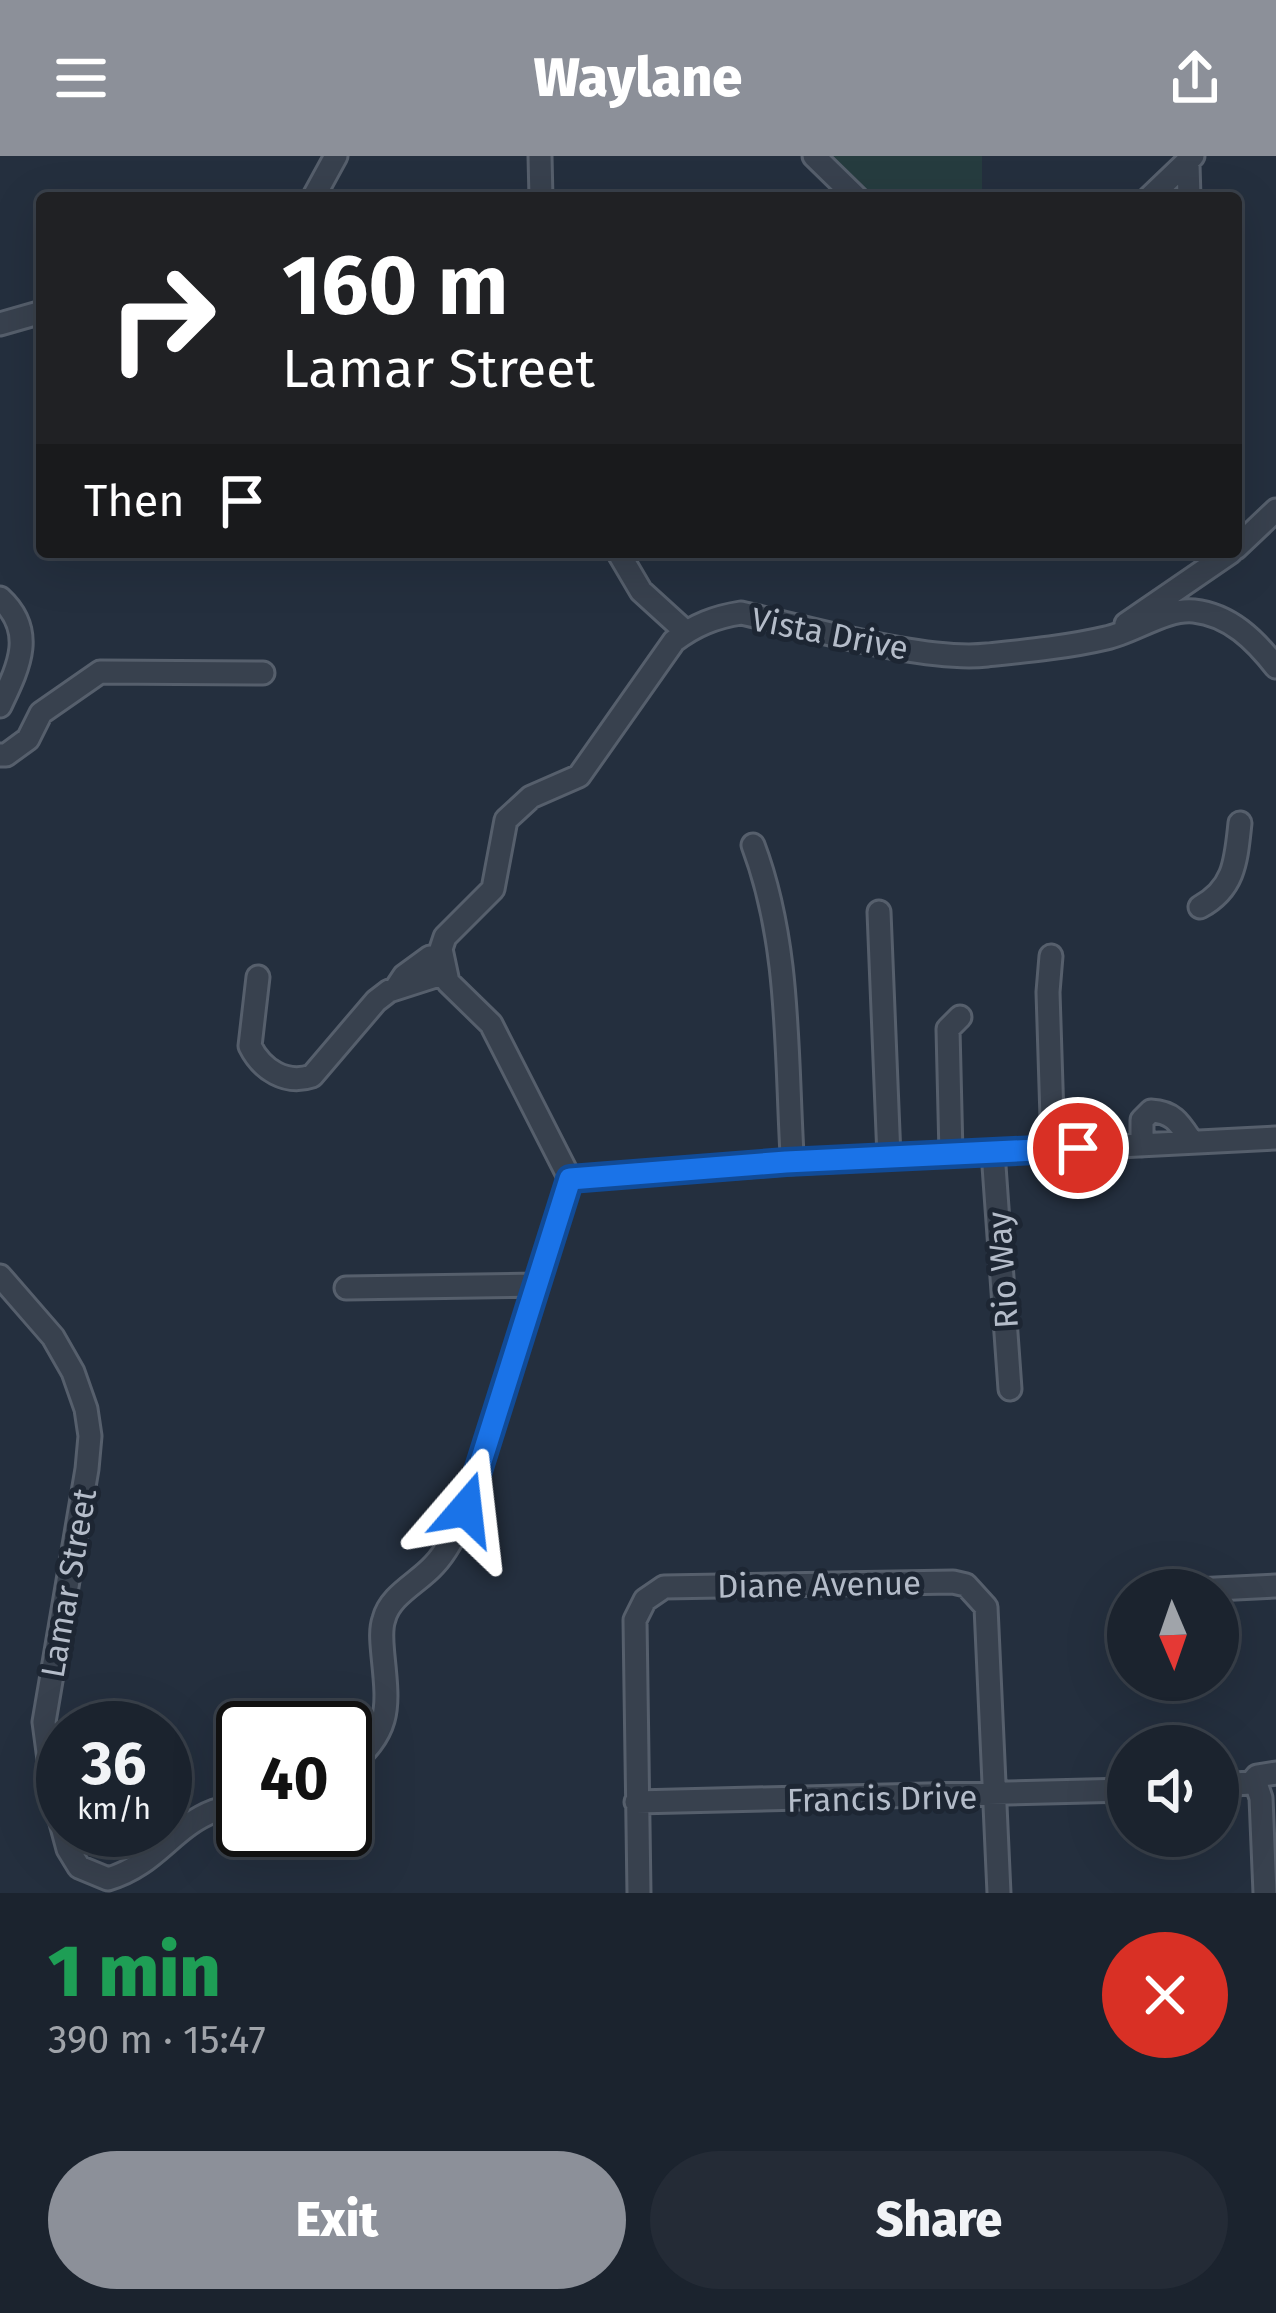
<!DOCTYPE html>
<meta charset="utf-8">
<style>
body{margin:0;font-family:"Fira Sans",sans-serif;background:#242b36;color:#f1f3f6;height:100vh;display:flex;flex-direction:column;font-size:45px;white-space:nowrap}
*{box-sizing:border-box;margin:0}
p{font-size:39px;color:#a0a4aa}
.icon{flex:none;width:66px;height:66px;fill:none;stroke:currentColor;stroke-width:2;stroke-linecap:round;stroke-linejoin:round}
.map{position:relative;height:1737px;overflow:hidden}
.drawer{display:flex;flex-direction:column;background:#1b232e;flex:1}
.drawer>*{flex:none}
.banner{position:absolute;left:36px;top:36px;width:1206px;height:366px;border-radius:12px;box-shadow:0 12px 48px #0002,0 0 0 3px #39404a;background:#202124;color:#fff;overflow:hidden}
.needle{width:78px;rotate:178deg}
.controls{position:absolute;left:1107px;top:1413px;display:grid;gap:24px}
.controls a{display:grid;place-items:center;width:132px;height:132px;border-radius:50%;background:#1b232e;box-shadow:0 12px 48px #0002,0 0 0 3px #39404a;font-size:60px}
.speed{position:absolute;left:36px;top:1545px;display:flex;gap:24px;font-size:60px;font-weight:700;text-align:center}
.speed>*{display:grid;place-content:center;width:156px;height:156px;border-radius:50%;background:#1b232e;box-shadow:0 12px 48px #0002,0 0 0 3px #39404a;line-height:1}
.speed small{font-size:30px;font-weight:400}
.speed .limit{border:6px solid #111;border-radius:18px;background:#fff;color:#111}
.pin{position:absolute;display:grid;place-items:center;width:102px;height:102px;color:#fff;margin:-51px;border:6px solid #fff;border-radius:50%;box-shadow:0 3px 12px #0007}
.me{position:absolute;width:132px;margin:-66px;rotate:17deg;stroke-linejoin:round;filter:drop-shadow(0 0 9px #0008)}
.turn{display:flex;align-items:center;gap:42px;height:252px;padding:0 48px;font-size:54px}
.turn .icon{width:156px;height:156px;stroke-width:2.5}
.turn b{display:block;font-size:84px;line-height:102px}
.then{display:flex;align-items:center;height:114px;padding:0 48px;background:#0003;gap:24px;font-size:45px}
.round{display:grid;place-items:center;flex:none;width:126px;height:126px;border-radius:63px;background:#242b36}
.summary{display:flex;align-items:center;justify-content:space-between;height:204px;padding:0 48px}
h1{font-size:72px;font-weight:800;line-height:90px;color:#1e9e55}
.button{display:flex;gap:24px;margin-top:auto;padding:24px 48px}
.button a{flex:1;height:138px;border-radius:72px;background:#8c9099;color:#fff;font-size:48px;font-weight:800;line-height:138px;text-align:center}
.button a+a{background:#242b36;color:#f1f3f6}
header{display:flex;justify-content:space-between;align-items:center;height:156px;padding:0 48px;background:#8c9099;color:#fff;font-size:54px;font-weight:800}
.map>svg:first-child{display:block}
.green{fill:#263c3f}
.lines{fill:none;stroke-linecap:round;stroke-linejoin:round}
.minor-casing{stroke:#565f6c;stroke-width:27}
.minor{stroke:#38414e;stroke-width:21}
.route-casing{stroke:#114b97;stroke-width:30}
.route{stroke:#1a73e8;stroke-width:21}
.labels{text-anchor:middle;stroke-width:10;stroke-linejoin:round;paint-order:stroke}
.street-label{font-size:33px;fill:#b4bcc9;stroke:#1d2633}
</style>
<header><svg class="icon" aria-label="menu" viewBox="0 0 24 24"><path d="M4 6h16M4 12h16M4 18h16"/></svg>Waylane<svg class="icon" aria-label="share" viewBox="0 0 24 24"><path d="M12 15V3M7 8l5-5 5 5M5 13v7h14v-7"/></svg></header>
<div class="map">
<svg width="1276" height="1737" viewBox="0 0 1276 1737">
<rect width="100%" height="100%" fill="#242f3e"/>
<path class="green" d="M830,0h152v42h-111z"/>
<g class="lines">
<defs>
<path id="minor" d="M540,0l1,42
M814,0l43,42
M1188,8l1,34
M313,42l23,-42
M1149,42l44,-42
M0,168l42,-12
M1236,392l40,-38
M618,396l23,39 45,41
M0,442c37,34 18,70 0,108
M1126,468l105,-72
M0,599h6l22,-16 13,-26 59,-41 163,1
M753,689c37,98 33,205 39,309l-6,9
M1200,751c35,-19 36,-47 40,-84
M879,756l10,245
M1051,800l-3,36 5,157
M258,821l-8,69c12,24 36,39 62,30l64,-75 13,-10 56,-18
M396,832l8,-12 26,-19 12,3
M1142,989v-25l9,-9c23,1 29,13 41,31
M993,996l17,237
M951,998l-3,-125 12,-12
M570,1023l-79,-155 -43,-42 -7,-33 4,-12 48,-48 13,-69 25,-23 48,-21 95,-135c21,-16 41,-24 67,-28 66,14 182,49 246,42 39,-4 81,-8 119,-17 28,-6 60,-30 88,-27 36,4 61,29 82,56
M570,1023l216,-16 490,-25
M0,1120l53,61 20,35 13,37 4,27 -3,33 -43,253 10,75 14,52 11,18 29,12c48,-14 64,-52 106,-68 9,-3 20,-3 29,-5
M346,1132l190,-3
M1195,1434l81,-4
M345,1614c45,-39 44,-57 38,-114 -1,-12 -3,-26 1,-37 6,-24 34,-36 50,-54 15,-16 23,-36 33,-56l103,-330
M1251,1627l6,3 4,12 4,95
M1218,1629l33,-2 6,-7 19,-3
M636,1646l492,-12
M639,1737l-4,-273 10,-20 19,-13 289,-5 13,3 20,22 13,286"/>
</defs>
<use href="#minor" class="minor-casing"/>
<use href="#minor" class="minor"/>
</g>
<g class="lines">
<defs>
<path id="route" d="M466,1353l104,-330 216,-17 292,-14"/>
</defs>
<use href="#route" class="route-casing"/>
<use href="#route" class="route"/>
</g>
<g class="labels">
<g class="street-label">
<text transform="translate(830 477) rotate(11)" y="12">Vista Drive</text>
<text transform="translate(1002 1114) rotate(-94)" y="12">Rio Way</text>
<text transform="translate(68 1427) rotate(-80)" y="12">Lamar Street</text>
<text transform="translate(819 1428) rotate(-1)" y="12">Diane Avenue</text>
<text transform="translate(882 1642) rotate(-1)" y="12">Francis Drive</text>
</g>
</g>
</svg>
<div class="controls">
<a><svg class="needle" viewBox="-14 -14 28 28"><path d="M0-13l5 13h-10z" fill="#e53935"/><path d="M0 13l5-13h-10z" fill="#a0a4aa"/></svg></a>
<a><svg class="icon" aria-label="sound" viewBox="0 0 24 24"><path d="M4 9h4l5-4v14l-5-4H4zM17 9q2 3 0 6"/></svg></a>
</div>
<div class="speed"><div>36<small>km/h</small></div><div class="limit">40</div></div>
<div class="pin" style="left:1078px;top:992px;background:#d93025"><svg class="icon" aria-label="arrive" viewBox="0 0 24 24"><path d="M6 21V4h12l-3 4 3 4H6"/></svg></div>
<svg class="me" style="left:466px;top:1353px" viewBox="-20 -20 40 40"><path d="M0-17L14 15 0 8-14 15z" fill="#1a73e8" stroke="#fff" stroke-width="4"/></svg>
<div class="banner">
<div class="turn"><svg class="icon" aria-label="right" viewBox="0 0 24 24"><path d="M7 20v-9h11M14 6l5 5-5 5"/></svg><div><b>160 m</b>Lamar Street</div></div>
<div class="then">Then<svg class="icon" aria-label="arrive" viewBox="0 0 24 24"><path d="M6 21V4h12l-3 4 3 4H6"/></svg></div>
</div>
</div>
<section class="drawer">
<div class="summary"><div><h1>1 min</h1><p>390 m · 15:47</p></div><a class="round" style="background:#d93025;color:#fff"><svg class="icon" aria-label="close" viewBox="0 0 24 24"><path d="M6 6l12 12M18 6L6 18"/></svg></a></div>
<div class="button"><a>Exit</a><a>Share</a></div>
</section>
